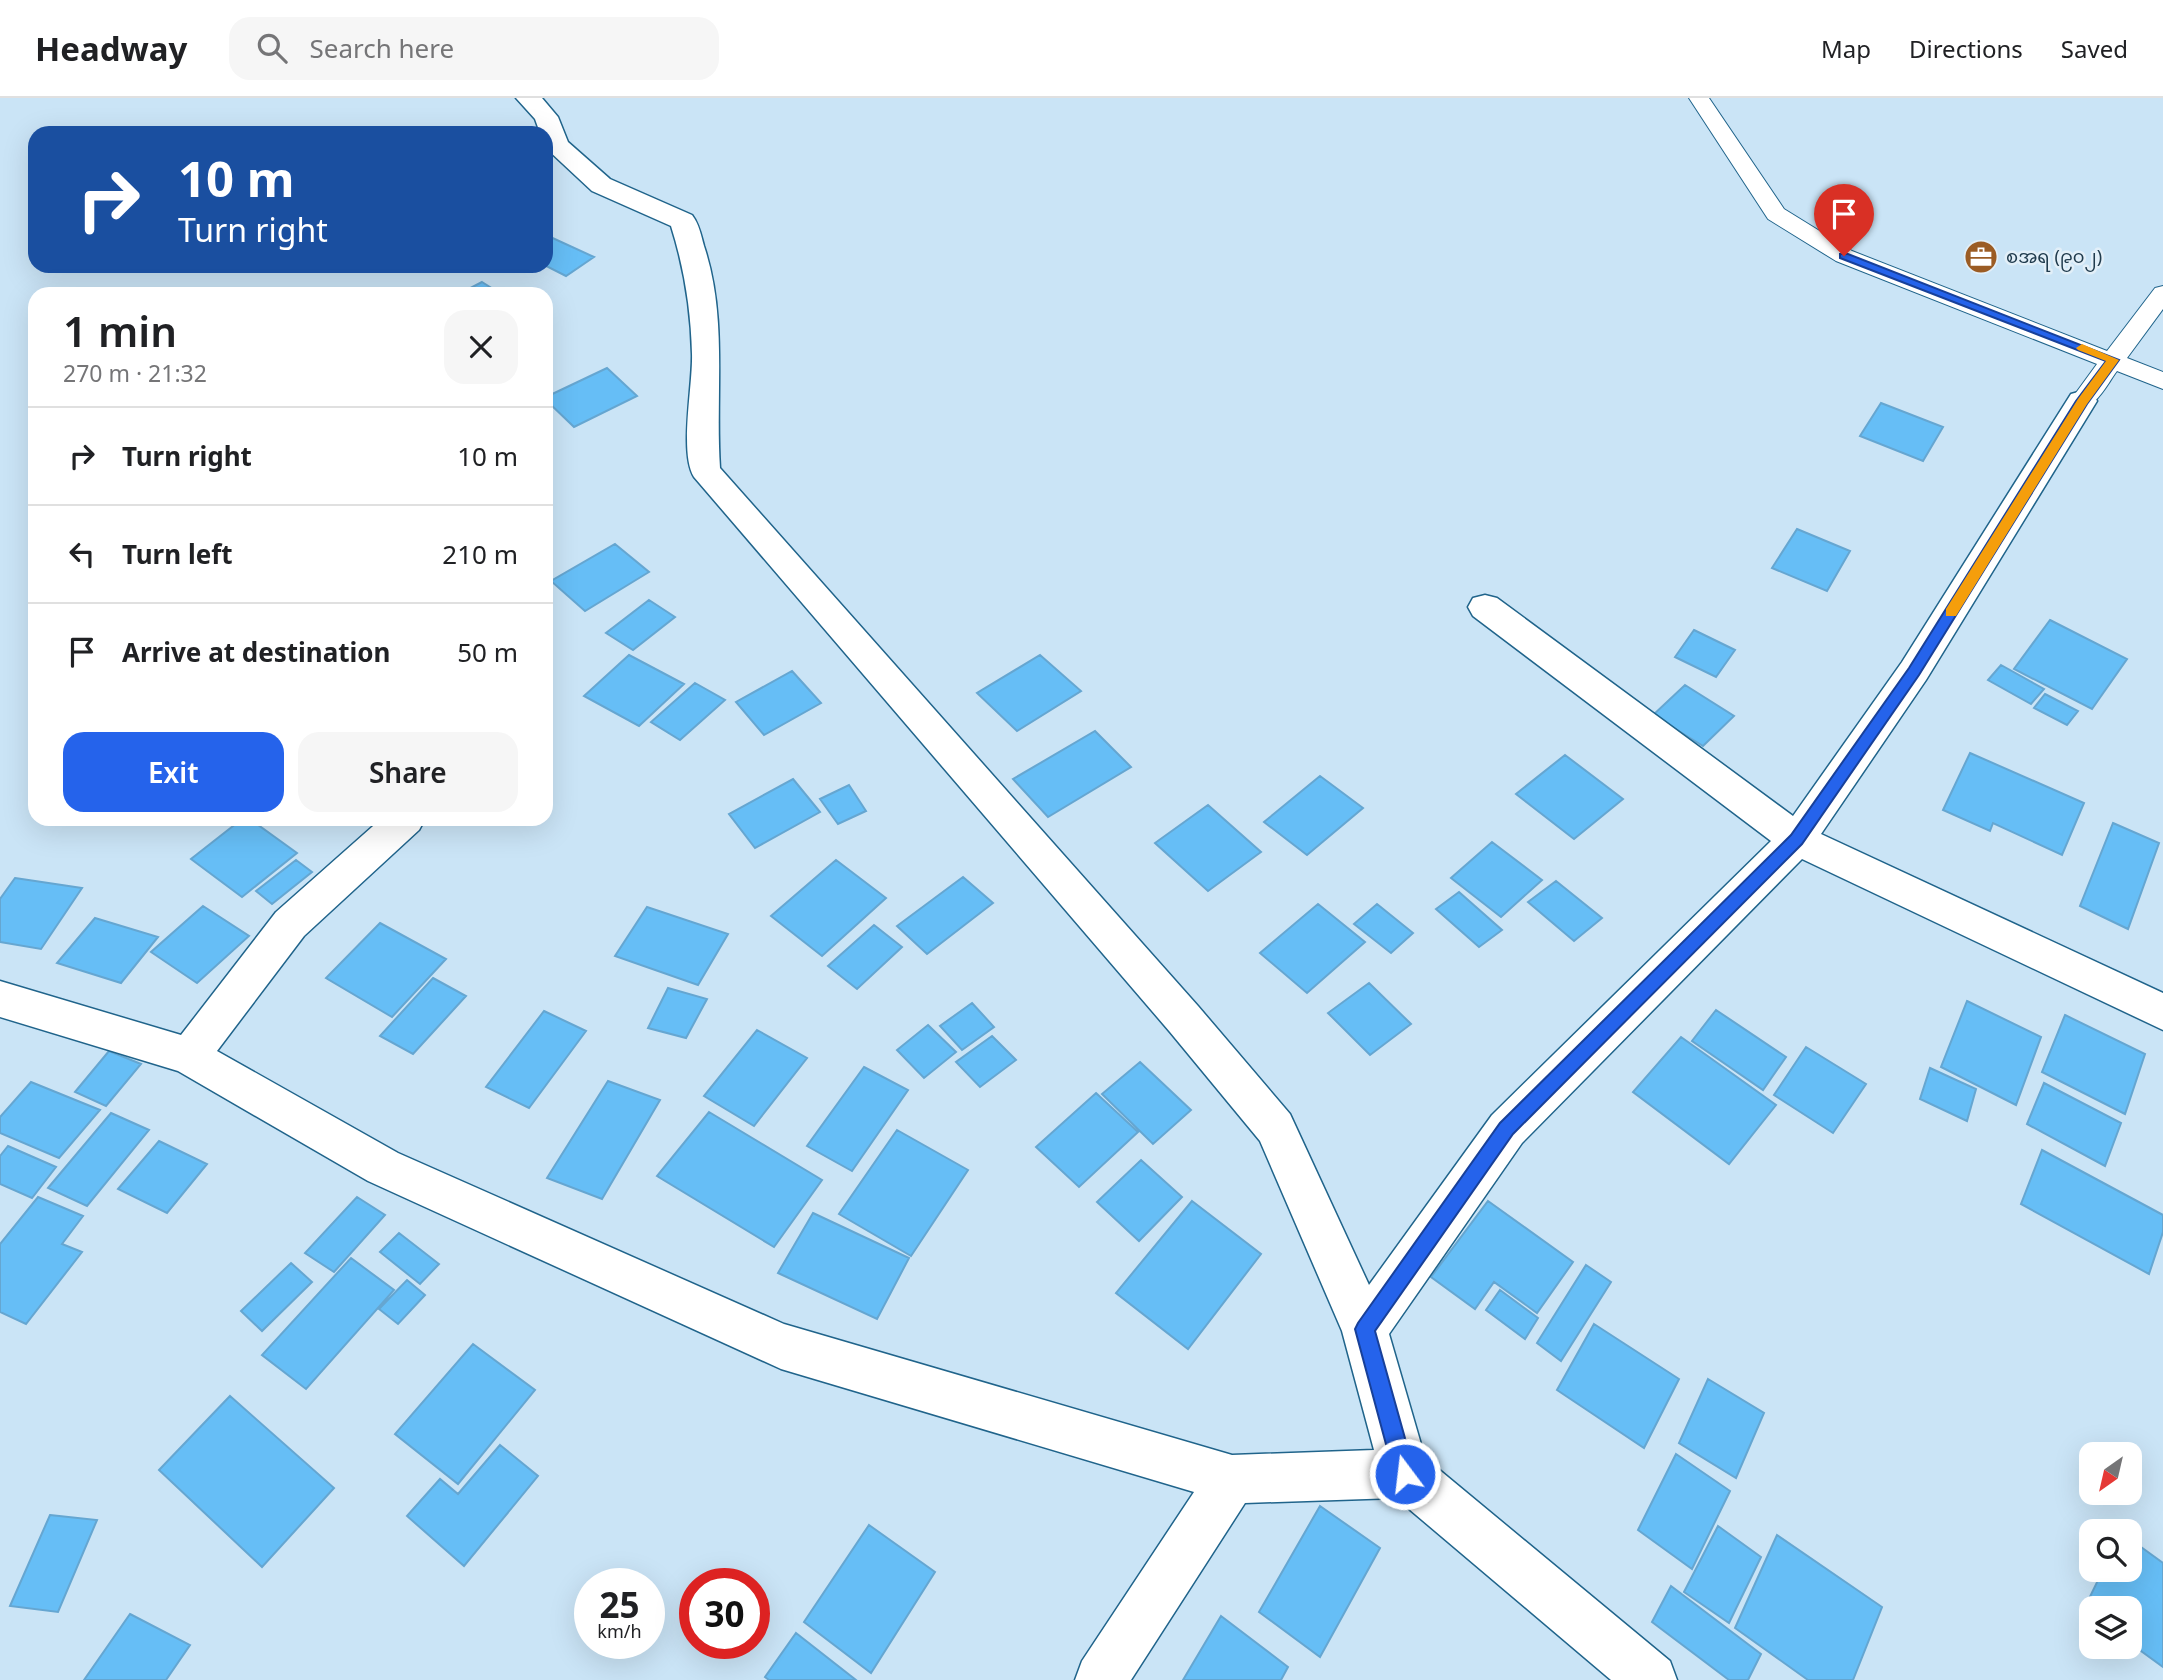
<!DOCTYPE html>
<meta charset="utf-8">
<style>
body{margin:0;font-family:"Noto Sans","Noto Sans Myanmar",sans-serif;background:#f6f6f6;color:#202124;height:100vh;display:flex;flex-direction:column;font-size:26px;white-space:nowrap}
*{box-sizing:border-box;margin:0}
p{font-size:23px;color:#757577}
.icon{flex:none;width:38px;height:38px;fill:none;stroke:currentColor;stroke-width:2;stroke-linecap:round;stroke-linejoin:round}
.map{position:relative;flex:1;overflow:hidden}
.panel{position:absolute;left:28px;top:189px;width:525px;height:539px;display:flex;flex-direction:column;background:#fff;border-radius:21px;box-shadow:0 7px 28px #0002}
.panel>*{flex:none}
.banner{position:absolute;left:28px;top:28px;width:525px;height:147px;border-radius:21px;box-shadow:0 7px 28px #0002;background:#1a4fa0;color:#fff;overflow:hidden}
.needle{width:46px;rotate:214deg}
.tools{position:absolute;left:2079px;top:1344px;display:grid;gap:14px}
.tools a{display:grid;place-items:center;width:63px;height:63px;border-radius:14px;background:#fff;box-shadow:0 7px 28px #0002;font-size:35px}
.speed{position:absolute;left:574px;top:1470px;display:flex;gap:14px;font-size:35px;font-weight:700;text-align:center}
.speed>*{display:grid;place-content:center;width:91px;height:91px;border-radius:50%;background:#fff;box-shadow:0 7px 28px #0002;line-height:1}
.speed small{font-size:18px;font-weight:400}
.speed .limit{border:10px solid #d22;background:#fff;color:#111}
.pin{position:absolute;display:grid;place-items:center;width:60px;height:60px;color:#fff;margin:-72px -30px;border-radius:50% 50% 50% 0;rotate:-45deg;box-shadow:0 0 7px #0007}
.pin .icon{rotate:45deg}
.me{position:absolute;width:77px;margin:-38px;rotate:345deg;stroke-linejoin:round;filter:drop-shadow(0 0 5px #0008)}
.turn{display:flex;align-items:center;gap:24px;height:147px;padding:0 35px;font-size:32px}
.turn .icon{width:91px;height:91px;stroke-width:2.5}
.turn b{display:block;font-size:49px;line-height:60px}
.round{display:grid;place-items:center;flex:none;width:74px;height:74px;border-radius:21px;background:#f6f6f6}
.headline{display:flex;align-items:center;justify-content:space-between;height:119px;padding:0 35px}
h1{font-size:42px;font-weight:600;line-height:52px}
.cta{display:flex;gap:14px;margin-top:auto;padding:14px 35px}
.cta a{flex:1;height:80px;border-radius:21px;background:#2563eb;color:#fff;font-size:28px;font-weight:600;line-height:80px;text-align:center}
.cta a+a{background:#f6f6f6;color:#202124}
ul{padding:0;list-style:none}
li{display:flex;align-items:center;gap:21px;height:98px;padding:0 35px;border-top:2px solid #e0e0e0}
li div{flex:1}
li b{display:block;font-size:26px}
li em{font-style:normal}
header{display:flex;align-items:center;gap:42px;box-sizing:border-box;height:98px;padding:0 35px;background:#fff;border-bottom:2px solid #e0e0e0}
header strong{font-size:33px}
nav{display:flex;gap:38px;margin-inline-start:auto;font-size:24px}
.search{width:490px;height:63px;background:#f6f6f6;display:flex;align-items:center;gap:18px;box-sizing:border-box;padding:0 24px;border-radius:21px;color:#757577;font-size:26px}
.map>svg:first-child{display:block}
.building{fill:#66bef6;stroke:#65a6d1;stroke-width:2}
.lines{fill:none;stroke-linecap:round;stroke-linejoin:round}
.service-casing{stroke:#20648b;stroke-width:2}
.minor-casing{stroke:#20648b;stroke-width:3}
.service{fill:#fff;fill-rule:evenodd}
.minor{fill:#fff;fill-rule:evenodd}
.route{fill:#2563eb;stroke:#184099;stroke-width:2}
.slow{fill:#f59e0b}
.labels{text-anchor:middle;stroke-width:5;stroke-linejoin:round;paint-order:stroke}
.far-poi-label{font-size:18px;fill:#203b4d;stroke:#e2eff8;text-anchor:start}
</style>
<header>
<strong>Headway</strong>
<div class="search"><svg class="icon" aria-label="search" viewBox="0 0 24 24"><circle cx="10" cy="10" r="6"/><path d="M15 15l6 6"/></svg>Search here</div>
<nav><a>Map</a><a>Directions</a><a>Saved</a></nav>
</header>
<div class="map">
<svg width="2163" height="1582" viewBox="0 0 2163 1582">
<rect width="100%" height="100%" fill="#cae4f6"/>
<path class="building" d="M546,137l48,22 -28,19 -20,-10z
M482,184l19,12h-42z
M607,270l30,28 -63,31 -28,-27v-3z
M1881,305l62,24 -20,34 -63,-25z
M1797,431l53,22 -23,40 -55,-23z
M615,446l34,28 -64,39 -34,-30z
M649,502l26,17 -42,33 -27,-17z
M2050,522l77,39 -35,50 -78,-40z
M1694,532l41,20 -19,27 -41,-20z
M629,557l55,29 -45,42 -55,-30z
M1040,557l41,36 -64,40 -40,-38z
M2001,567l43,24 -13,15 -43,-24z
M792,573l29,32 -57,32 -28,-33z
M695,585l30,17 -45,40 -29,-18z
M1685,587l49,31 -31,30 -50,-31z
M2045,596l33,17 -11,14 -33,-17z
M1095,633l36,36 -83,50 -35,-38z
M1970,655l114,50 -22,52 -69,-32 -3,8 -47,-21z
M1565,657l58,44 -49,40 -58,-45z
M1320,678l43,32 -56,47 -43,-33z
M793,681l27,33 -65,36 -26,-34z
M849,687l17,26 -28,13 -18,-25z
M1208,707l53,47 -53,39 -53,-48z
M242,721h8l47,34 -55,44 -51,-38z
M2113,725l46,20 -31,86 -48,-23z
M1492,744l50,38 -41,37 -50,-39z
M296,762l16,12 -40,32 -16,-13z
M836,762l50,38 -64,58 -51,-40z
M963,779l30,26 -66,51 -30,-28z
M15,780l67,10 -41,61 -41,-7v-43z
M1556,783l46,37 -28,23 -46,-39z
M1459,794l43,38 -23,17 -43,-38z
M1318,806l47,38 -58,51 -47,-40z
M1377,806l36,29 -22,20 -37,-29z
M203,808l46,30 -52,47 -46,-31z
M647,809l81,27 -30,51 -83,-29z
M95,820l63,19 -37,46 -64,-20z
M380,825l66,36 -54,58 -66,-39z
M874,827l28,22 -45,42 -29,-23z
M433,880l33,18 -53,58 -33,-18z
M1369,885l42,41 -41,31 -42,-42z
M668,890l39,11 -21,39 -38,-10z
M1967,903l74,36 -25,68 -75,-38z
M972,905l22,24 -32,23 -22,-24z
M1716,912l70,47 -23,33 -71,-49z
M544,913l42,20 -57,77 -43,-21z
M2065,917l80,39 -20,60 -83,-42z
M928,927l28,27 -32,26 -27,-28z
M757,932l50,28 -53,68 -50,-30z
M992,938l24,24 -36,27 -24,-25z
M1681,939l95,68 -47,59 -96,-72z
M1806,949l60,37 -33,49 -59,-38z
M109,953l32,13 -35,42 -31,-14z
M1140,964l51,48 -38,34 -51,-50z
M864,969l44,23 -56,81 -45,-25z
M1930,970l46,21 -9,32 -47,-22z
M608,983l52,19 -58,99 -55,-21z
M31,984l69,28 -41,48 -59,-25v-16z
M2044,985l77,40 -16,43 -78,-42z
M1096,995l42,39 -59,55 -43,-40z
M709,1014l113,68 -48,67 -117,-71z
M111,1015l38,17 -62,76 -39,-18z
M897,1032l71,40 -57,86 -72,-42z
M159,1043l48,23 -40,49 -49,-24z
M8,1048l48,21 -24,31 -32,-14v-28z
M2042,1052l121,65v17l-14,42 -128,-70z
M1141,1062l41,37 -43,44 -42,-39z
M38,1099l45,19 -21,28 20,8 -56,72 -26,-12v-68z
M357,1099l28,18 -51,57 -29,-19z
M1192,1103l69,53 -73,95 -72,-56z
M1488,1103l85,61 -36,51 -43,-31 -19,27 -44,-32z
M813,1115l96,45 -32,61 -99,-46z
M399,1135l40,31 -19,20 -40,-32z
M351,1160l43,32 -88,99 -44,-34z
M291,1165l21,19 -50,49 -21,-20z
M1586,1167l25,17 -50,79 -24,-18z
M407,1182l18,15 -27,29 -19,-15z
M1500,1192l38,28 -13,21 -39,-29z
M1594,1226l85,55 -35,69 -87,-58z
M473,1246l62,46 -77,94 -63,-50z
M1708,1281l56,34 -28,65 -57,-35z
M230,1298l104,92 -72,79 -103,-97z
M500,1347l38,31 -74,90 -57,-50 33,-37 18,15z
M1676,1356l54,37 -38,78 -54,-39z
M1320,1408l60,42 -60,109 -61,-45z
M50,1417l47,5 -39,92 -48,-6z
M869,1427l66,47 -64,101 -67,-51z
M1718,1428l43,31 -32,66 -45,-31z
M1777,1437l105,72 -29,73h-45l-73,-52z
M2130,1441l33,24v104l-33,-24v-35h-39v6l-7,-5 19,-39h27z
M1671,1488l90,68 -13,26h-19l-77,-58z
M130,1516l60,31 -24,35h-82z
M1221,1518l67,51 -7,13h-98z
M796,1535l60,47h-87l-4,-3z"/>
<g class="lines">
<defs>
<path id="service" d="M1689,0h20l75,111 68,42 255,100 48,-63 8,-2v23l-36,49 36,14v17l-46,-18c-12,16 -22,41 -44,36l-3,-6 27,-37 -261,-103 -68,-42z"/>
<path id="minor" d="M516,0h26l16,19 10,25 42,37 82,36c7,9 9,20 12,31 24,72 11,147 16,222l478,538 92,108 79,171 123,-170 279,-274 -298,-225 -5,-9 5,-9 12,-3 12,3 296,218 109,-154 169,-268 11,-3 11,3 4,7 -171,279 -105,154 342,159v37l-361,-171 -280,284 -133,191 36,124 245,203 7,19h-66l-215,-182 -151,5 -114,177h-56l7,-19 112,-169 -413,-123 -413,-188 -190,-110 -178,-54v-36l181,54 95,-123 105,-93h44l-6,11 -115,106 -87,115 181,102 386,171 448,131 142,-5 -32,-119 -82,-190 -90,-109 -476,-555c-15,-24 -1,-92 -2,-123 -1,-44 -8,-87 -21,-128l-79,-35 -44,-41 -2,-17h-6l-5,-14z"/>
</defs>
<use href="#service" class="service-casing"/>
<use href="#minor" class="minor-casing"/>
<use href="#service" class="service"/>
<use href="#minor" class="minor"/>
</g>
<path class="route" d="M1840,156h8l271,106 -32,44 -168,271 -117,169 -289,290 -138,197 40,143 -3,7 -7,3 -8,-3 -3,-7 -39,-145 3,-6 142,-200 291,-288 118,-167 167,-267 30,-40 -266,-103z"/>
<path class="slow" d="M2082,246l37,16 -32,44 -131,212h-10v-7l132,-210 28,-38 -28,-11 -2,-2z"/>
<defs>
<symbol id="office-disc" viewBox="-11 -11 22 22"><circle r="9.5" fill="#9b5c24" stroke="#e2eff8"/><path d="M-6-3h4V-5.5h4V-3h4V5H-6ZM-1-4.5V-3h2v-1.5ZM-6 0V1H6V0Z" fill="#fff"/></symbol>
</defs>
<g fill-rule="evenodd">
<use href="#office-disc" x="1962" y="140" width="38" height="38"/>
</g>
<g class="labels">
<g class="far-poi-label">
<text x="2006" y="165">စအရ (၉၀၂)</text>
</g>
</g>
</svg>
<div class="tools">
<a><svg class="needle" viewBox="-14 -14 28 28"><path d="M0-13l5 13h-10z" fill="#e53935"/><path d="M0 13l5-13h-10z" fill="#757577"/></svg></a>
<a><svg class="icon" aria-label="search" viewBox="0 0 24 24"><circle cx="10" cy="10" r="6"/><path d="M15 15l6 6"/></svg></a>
<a><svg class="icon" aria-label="layers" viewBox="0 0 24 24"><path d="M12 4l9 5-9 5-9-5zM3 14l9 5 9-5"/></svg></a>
</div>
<div class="speed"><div>25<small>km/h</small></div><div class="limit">30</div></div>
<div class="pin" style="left:1844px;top:158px;background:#d93025"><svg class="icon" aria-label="arrive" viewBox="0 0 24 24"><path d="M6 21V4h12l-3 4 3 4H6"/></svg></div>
<svg class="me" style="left:1405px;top:1376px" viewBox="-20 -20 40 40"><circle r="17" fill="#2563eb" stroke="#fff" stroke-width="3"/><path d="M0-11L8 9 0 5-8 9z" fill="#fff"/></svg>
<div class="banner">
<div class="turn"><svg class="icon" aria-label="right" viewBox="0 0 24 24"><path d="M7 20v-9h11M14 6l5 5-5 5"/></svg><div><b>10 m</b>Turn right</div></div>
</div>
<section class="panel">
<div class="headline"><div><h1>1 min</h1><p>270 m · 21:32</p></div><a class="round"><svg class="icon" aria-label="close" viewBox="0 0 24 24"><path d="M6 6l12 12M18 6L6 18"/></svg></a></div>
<ul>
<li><svg class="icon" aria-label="right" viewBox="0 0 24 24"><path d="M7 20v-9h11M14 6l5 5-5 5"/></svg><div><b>Turn right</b></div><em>10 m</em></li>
<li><svg class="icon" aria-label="left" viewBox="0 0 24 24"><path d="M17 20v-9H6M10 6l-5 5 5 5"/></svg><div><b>Turn left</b></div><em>210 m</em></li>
<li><svg class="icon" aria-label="arrive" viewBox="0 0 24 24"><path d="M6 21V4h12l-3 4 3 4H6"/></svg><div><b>Arrive at destination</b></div><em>50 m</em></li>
</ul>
<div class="cta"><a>Exit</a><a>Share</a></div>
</section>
</div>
